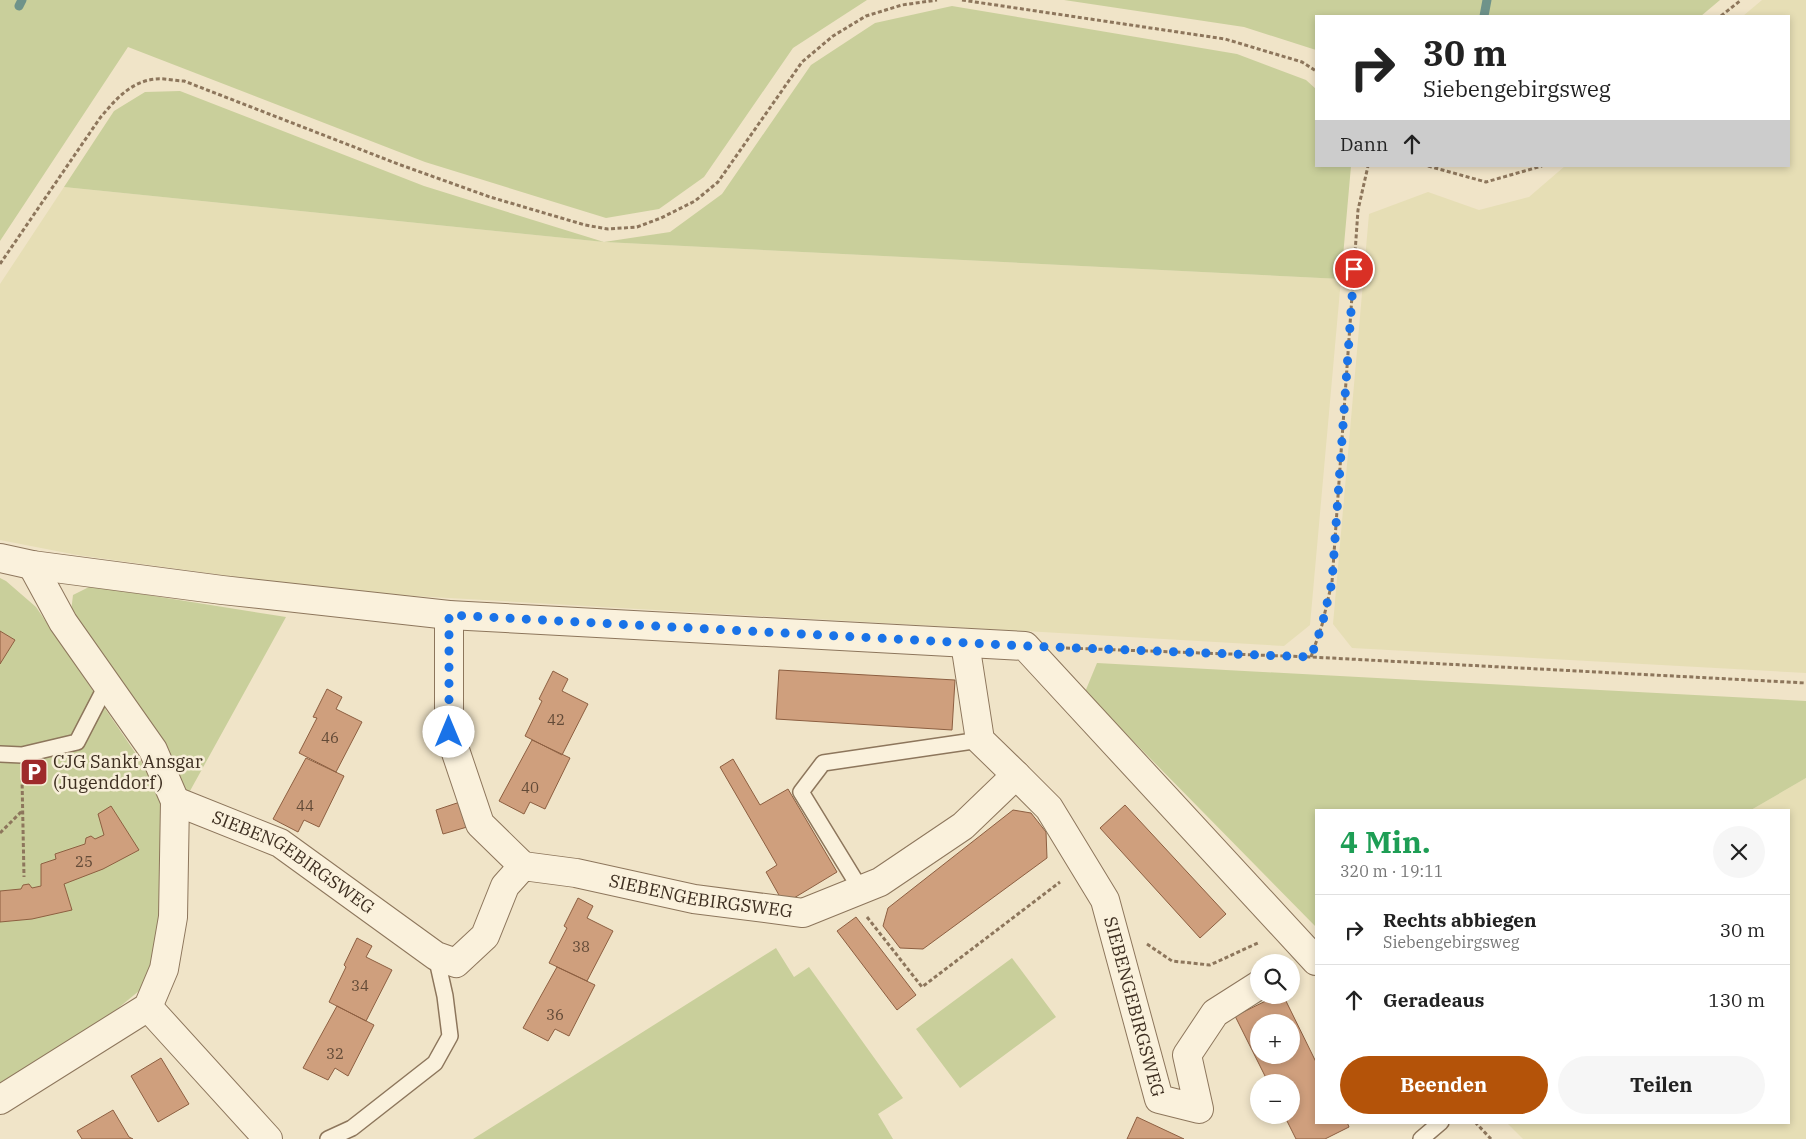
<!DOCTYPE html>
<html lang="de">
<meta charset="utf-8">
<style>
body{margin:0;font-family:"IBM Plex Serif",serif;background:#f6f6f6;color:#222;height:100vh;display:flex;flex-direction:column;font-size:19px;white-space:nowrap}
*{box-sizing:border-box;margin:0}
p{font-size:16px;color:#767676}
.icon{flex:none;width:28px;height:28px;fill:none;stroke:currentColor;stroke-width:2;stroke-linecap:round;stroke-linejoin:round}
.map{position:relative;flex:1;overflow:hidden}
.drawer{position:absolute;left:1315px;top:809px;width:475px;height:315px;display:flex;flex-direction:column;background:#fff;border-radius:0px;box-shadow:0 2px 8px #0003}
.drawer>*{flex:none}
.banner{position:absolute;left:1315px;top:15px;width:475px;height:152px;border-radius:0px;box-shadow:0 2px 8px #0003;background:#fff;color:#222;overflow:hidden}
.buttons{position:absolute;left:1250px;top:954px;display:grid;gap:10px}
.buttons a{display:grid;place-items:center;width:50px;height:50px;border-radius:50%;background:#fff;box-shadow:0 2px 8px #0003;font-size:25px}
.pin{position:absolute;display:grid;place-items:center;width:42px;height:42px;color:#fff;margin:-21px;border:2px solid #fff;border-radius:50%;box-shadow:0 1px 5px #0007}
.me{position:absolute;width:55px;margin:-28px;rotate:0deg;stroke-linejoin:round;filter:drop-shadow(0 0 4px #0008)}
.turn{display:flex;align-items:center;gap:18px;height:105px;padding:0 25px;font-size:22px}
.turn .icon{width:65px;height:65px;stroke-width:2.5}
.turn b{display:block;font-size:35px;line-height:42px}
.then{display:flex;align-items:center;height:48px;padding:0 25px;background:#0003;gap:10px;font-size:19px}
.round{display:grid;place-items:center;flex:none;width:52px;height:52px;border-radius:26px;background:#f6f6f6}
.overview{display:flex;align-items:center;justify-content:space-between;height:85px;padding:0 25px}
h1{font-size:30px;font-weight:800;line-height:38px;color:#1e9e55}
.action{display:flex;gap:10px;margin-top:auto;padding:10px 25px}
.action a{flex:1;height:58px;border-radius:30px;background:#b45309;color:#fff;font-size:20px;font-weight:800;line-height:58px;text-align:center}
.action a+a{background:#f6f6f6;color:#222}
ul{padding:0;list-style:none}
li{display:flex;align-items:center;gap:15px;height:70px;padding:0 25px;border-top:1px solid #e0e0e0}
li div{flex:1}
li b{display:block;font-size:19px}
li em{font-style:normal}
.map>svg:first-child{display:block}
.farmland{fill:#e6deb5}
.green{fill:#c9cf9b}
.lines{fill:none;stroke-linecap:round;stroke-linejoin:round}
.stream{stroke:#6f938a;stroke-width:9}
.building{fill:#cf9f7d;stroke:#8d5f41;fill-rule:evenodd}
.lane-casing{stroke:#8d765c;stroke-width:18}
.street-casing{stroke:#8d765c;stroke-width:30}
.path{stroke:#8d765c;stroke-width:3;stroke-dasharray:4 2.5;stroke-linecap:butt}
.lane{stroke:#faf1dc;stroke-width:15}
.street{stroke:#faf1dc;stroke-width:28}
.route{stroke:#1a73e8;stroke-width:9;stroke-dasharray:0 16.2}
.labels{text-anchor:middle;stroke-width:5;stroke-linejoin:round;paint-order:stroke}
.number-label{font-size:15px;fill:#624a37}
.poi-label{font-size:18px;fill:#3d2e20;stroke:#f7eed8;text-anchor:start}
.street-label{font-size:18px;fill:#3d2e20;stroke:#f7eed8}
</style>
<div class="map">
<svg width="1806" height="1139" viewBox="0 0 1806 1139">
<rect width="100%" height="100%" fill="#f0e4c8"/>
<path class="farmland" d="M1762,0h44v673l-454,-25 -19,-24 36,-410 59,-22 51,18 50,-13 36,-31h224v-150h-46z
M64,187l540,55 737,37 -31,346 -26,21 -940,-54 -267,-37 -77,-15v-256z
M1806,778v361h-283l-16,-16 282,-1v-312h-38z"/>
<path class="green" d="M0,0h867l-74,48 -89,129 -45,32 -53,9 -181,-56 -297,-115 -128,194z
M1064,0h656l-19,16h-385v34l-72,-23z
M952,6l285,48 69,26 10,9v77h35l-10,113 -737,-37 -540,-55 50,-76 31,-19 35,-1 244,95 180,56 66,-10 52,-38 89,-129 64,-42z
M0,578l6,3 30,26 113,166 14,30 -1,103 -8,58 -9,22 -34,28 -111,69z
M91,586l195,31 -101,183 -12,-39 -102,-149 2,-17z
M1097,663l709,38v77l-55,32h-435v117l-231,-235z
M776,948l18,29 15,-10 94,131 -25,16 15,25h-420z
M1012,958l44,59 -96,71 -44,-59z"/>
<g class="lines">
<path class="stream" d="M19,6l3,-6
M1484,16l3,-16"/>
</g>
<path class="building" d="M0,631l15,9 -15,24z
M779,670l176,10 -3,50 -176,-11z
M553,671l15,8 -6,12 26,13 -26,51 -37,-19 17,-35 -3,-2z
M327,689l15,8 -6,12 26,13 -26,50 -37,-19 18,-35 -4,-1z
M532,740l38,18 -25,51 -15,-7 -6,12 -25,-13z
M306,758l38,18 -25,51 -15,-7 -6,12 -25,-13z
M733,759l27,46 28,-16 49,83 -53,32 -18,-32 11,-7 -57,-98z
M466,800l8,25 -31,9 -7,-24z
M1125,805l101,109 -26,24 -100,-110z
M111,806l28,44 -36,19 -39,15 8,26 -40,9 -32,3v-31l21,-2 2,-4 6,-1 3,4 9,-2v-22l15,-5 -1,-5 30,-10 1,-6 5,-2 4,3 9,-4 -6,-21z
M1013,810l18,3 15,19 1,26 -124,91 -23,-1 -17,-22 5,-18z
M578,898l15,8 -6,12 26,13 -26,50 -38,-18 18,-35 -3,-2z
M856,917l60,78 -19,15 -60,-79z
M357,938l15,8 -6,11 26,13 -26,51 -37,-19 17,-35 -2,-2z
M557,967l38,18 -26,51 -14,-7 -7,12 -25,-13z
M1278,995h5l33,67v60h31l2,5 -24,12h-29l-12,-24h7v-33h-23l-33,-66zM1259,1022h32v33h-32z
M337,1006l37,19 -26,51 -13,-8 -7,12 -25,-12z
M161,1058l28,46 -31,18 -27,-46z
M113,1110l16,27 4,2h-51l-5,-8z
M1137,1117l47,22h-57z"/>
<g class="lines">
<defs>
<path id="lane" d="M0,754l22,1 55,-13 30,-58
M861,890l-60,-98 22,-29 157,-23
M328,1139l24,-11 83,-65 15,-27 -5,-40 -9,-40
M1421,1139l20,-17"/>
<g id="street">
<path d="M0,558l32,7 190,25 227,25 576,31 291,315"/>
<path d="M449,615v117l31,92 43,42"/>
<path id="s1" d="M1016,775l33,33 56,92 54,199 40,10 -12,-54 28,-42 44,-28"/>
<path id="s2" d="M175,801l105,42 156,113 20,7 29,-27 20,-50 18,-20 53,7 118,26 109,14 77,-31 83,-56 53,-51 -36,-35 -15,-97"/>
<path d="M148,1007l120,132"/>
<path d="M0,1100l148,-93 16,-38 9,-52 2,-116 -22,-51 -90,-128 -31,-57"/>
</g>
</defs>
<use href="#lane" class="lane-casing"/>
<use href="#street" class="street-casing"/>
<path class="path" d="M962,0l263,39 77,23 14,9
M1721,16l20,-16
M1428,166l58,16 56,-16
M0,264l100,-146c15,-18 31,-37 56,-39 9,-1 19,2 28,2l214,83 92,33 95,28 23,4 29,-2 24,-9 34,-17 23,-19 84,-120 31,-26 33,-20 36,-11 35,-5
M1066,648l245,9 495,26
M1311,657l11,-32 10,-43 26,-372 10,-44
M22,778l2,99
M0,833l22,-22
M867,917l55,70 138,-105
M1147,944l25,17 38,4 50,-23
M1475,1122l16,17"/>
<use href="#lane" class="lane"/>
<use href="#street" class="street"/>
</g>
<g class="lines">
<path class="route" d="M449,732v-117l576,31 286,11 11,-32 10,-43 22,-313"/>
</g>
<defs>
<symbol id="parking-square" viewBox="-11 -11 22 22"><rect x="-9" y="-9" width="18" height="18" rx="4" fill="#9e2a2b" stroke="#f7eed8"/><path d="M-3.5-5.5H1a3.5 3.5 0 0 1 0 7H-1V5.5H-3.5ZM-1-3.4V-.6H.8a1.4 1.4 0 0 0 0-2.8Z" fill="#fff"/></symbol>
</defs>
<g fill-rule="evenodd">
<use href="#parking-square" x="18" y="756" width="32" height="32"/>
</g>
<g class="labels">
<g class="number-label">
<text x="556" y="725">42</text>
<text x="330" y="743">46</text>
<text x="530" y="793">40</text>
<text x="305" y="811">44</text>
<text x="84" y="867">25</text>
<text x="581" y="952">38</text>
<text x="360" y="991">34</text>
<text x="555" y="1020">36</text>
<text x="335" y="1059">32</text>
</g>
<g class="poi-label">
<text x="53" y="768">CJG Sankt Ansgar<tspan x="53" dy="21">(Jugenddorf)</tspan></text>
</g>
<g class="street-label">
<text dy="6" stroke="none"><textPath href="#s2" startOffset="134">SIEBENGEBIRGSWEG</textPath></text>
<text dy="6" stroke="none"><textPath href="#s2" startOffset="628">SIEBENGEBIRGSWEG</textPath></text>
<text dy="6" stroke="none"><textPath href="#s1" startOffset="265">SIEBENGEBIRGSWEG</textPath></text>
</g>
</g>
</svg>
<div class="buttons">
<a><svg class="icon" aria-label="search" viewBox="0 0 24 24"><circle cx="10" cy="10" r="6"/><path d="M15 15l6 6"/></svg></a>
<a>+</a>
<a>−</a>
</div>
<div class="pin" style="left:1354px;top:269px;background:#d93025"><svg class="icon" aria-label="arrive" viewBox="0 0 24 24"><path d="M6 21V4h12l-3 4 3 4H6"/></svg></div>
<svg class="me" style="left:449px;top:732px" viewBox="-20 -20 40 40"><circle r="19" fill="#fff"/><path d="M0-13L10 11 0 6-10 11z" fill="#1a73e8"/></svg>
<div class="banner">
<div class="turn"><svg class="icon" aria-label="right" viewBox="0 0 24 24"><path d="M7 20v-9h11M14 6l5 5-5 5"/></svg><div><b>30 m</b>Siebengebirgsweg</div></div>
<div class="then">Dann<svg class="icon" aria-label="ahead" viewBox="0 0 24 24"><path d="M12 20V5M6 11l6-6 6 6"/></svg></div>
</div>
<section class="drawer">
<div class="overview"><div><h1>4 Min.</h1><p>320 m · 19:11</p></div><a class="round"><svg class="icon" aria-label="close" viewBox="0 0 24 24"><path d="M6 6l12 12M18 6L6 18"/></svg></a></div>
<ul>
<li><svg class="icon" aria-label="right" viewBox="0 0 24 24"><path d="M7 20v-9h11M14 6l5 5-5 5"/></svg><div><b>Rechts abbiegen</b><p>Siebengebirgsweg</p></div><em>30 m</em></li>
<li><svg class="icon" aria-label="ahead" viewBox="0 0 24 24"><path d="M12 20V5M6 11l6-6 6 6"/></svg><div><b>Geradeaus</b></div><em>130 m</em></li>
</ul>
<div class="action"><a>Beenden</a><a>Teilen</a></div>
</section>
</div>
